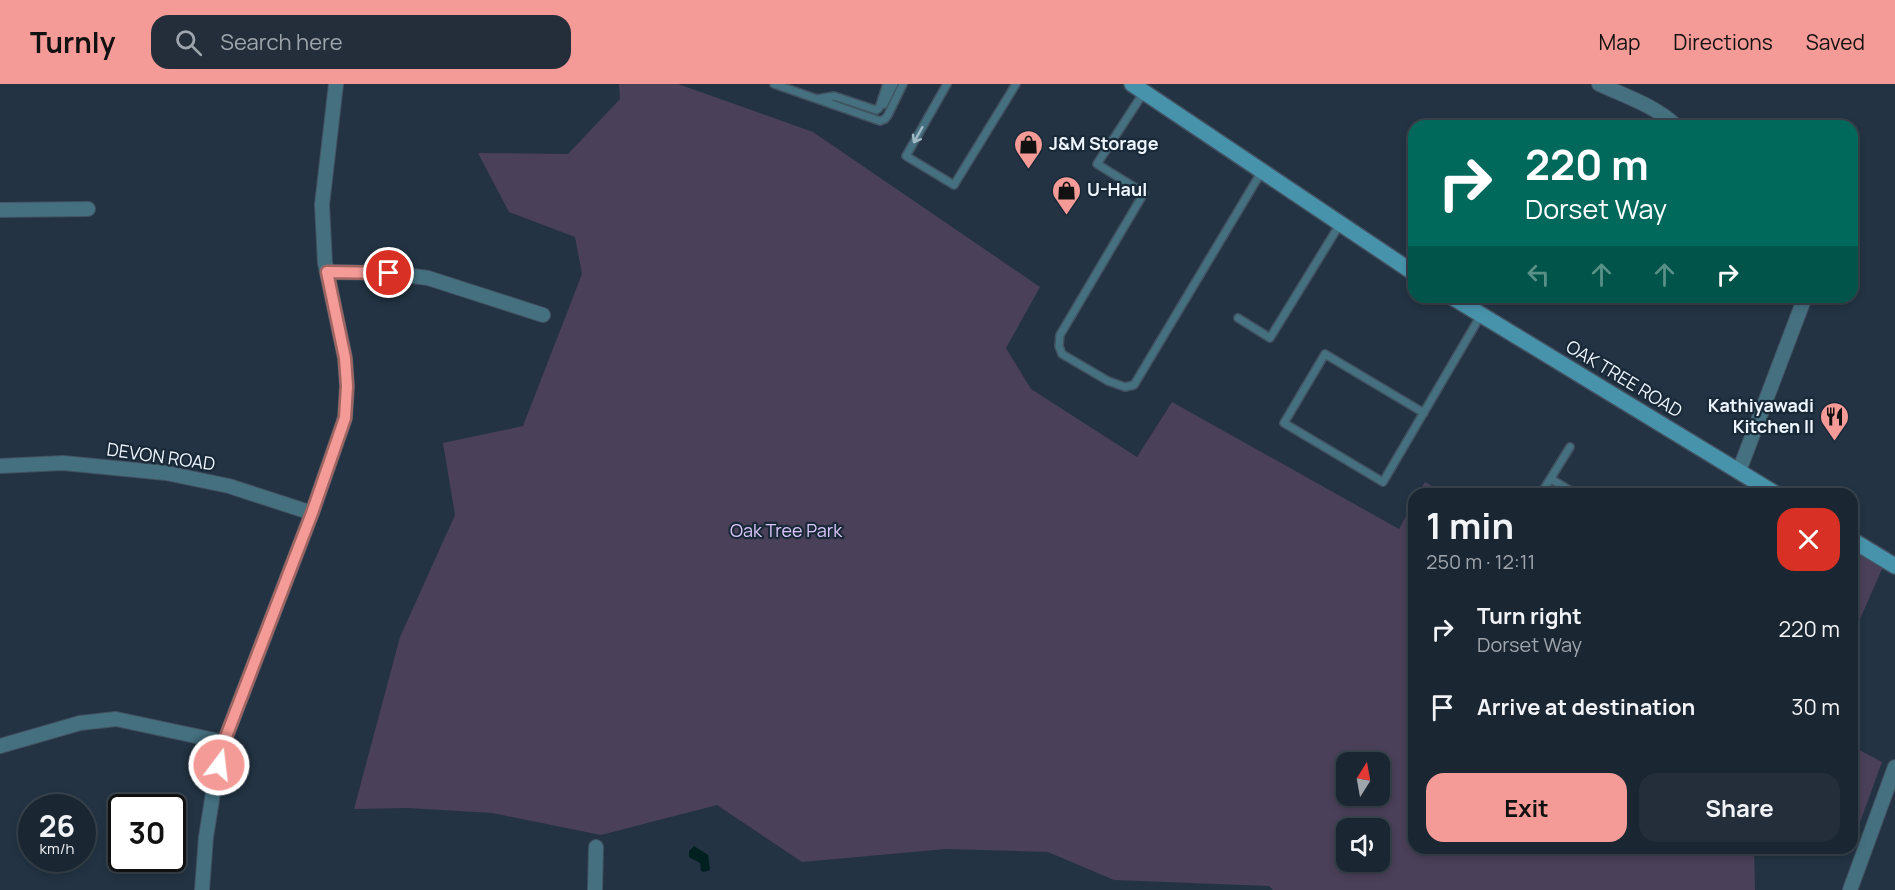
<!DOCTYPE html>
<meta charset="utf-8">
<style>
body{margin:0;font-family:Manrope,sans-serif;background:#232e3a;color:#f1f3f6;height:100vh;display:flex;flex-direction:column;font-size:22px;white-space:nowrap}
*{box-sizing:border-box;margin:0}
p{font-size:20px;color:#9fa5ac}
.icon{flex:none;width:33px;height:33px;fill:none;stroke:currentColor;stroke-width:2;stroke-linecap:round;stroke-linejoin:round}
.map{position:relative;flex:1;overflow:hidden}
.drawer{position:absolute;left:1408px;top:404px;width:450px;height:366px;display:flex;flex-direction:column;background:#1a2632;border-radius:18px;box-shadow:0 3px 9px #0003,0 0 0 2px #38434d}
.drawer>*{flex:none}
.top-card{position:absolute;left:1408px;top:36px;width:450px;height:183px;border-radius:18px;box-shadow:0 3px 9px #0003,0 0 0 2px #38434d;background:#00695c;color:#fff;overflow:hidden}
.needle{width:39px;rotate:11deg}
.fabs{position:absolute;left:1336px;top:668px;display:grid;gap:12px}
.fabs a{display:grid;place-items:center;width:54px;height:54px;border-radius:12px;background:#1a2632;box-shadow:0 3px 9px #0003,0 0 0 2px #38434d;font-size:30px}
.speed{position:absolute;left:18px;top:710px;display:flex;gap:12px;font-size:30px;font-weight:700;text-align:center}
.speed>*{display:grid;place-content:center;width:78px;height:78px;border-radius:50%;background:#1a2632;box-shadow:0 3px 9px #0003,0 0 0 2px #38434d;line-height:1}
.speed small{font-size:15px;font-weight:400}
.speed .limit{border:3px solid #111;border-radius:9px;background:#fff;color:#111}
.pin{position:absolute;display:grid;place-items:center;width:51px;height:51px;color:#fff;margin:-26px;border:3px solid #fff;border-radius:50%;box-shadow:0 2px 6px #0007}
.me{position:absolute;width:66px;margin:-33px;rotate:15deg;stroke-linejoin:round;filter:drop-shadow(0 0 4px #0008)}
.turn{display:flex;align-items:center;gap:21px;height:126px;padding:0 18px;font-size:27px}
.turn .icon{width:78px;height:78px;stroke-width:2.5}
.turn b{display:block;font-size:42px;line-height:51px}
.lanes{display:flex;align-items:center;height:57px;padding:0 18px;background:#0003;justify-content:center;gap:30px;direction:ltr}
.lanes .off{opacity:.35}
.round{display:grid;place-items:center;flex:none;width:63px;height:63px;border-radius:18px;background:#232e3a}
.overview{display:flex;align-items:center;justify-content:space-between;height:102px;padding:0 18px}
h1{font-size:36px;font-weight:700;line-height:45px}
.cta{display:flex;gap:12px;margin-top:auto;padding:12px 18px}
.cta a{flex:1;height:69px;border-radius:18px;background:#f59b97;color:#111;font-size:24px;font-weight:700;line-height:69px;text-align:center}
.cta a+a{background:#232e3a;color:#f1f3f6}
ul{padding:0;list-style:none}
li{display:flex;align-items:center;gap:18px;height:78px;padding:0 18px}
li div{flex:1}
li b{display:block;font-size:22px}
li em{font-style:normal}
header{display:flex;align-items:center;gap:36px;box-sizing:border-box;height:84px;padding:0 30px;background:#f59b97;color:#111}
header strong{font-size:28px}
nav{display:flex;gap:33px;margin-inline-start:auto;font-size:21px}
.search{width:420px;height:54px;background:#232e3a;display:flex;align-items:center;gap:15px;box-sizing:border-box;padding:0 21px;border-radius:18px;color:#9fa5ac;font-size:22px}
.map>svg:first-child{display:block}
.green{fill:#4a4059;fill-rule:evenodd}
.water{fill:#012020}
.lines{fill:none;stroke-linecap:round;stroke-linejoin:round}
.service-casing{stroke:#435261;stroke-width:10}
.minor-casing{stroke:#435261;stroke-width:16}
.secondary-casing{stroke:#435261;stroke-width:18}
.service{stroke:#447080;stroke-width:7}
.minor{stroke:#447080;stroke-width:14}
.secondary{stroke:#4893ac;stroke-width:15}
.oneway{stroke:#a1b9c5}
.route-casing{stroke:#9f6562;stroke-width:15}
.route{stroke:#f59b97;stroke-width:10}
.labels{text-anchor:middle;stroke-width:4.5;stroke-linejoin:round;paint-order:stroke}
.poi-label{font-size:18px;font-weight:bold;fill:#edf5fe;stroke:#192938;text-anchor:start}
.street-label{font-size:18px;fill:#edf5fe;stroke:#192938}
.park-label{font-size:18px;fill:#dac6fa;stroke:#192938}
</style>
<header>
<strong>Turnly</strong>
<div class="search"><svg class="icon" aria-label="search" viewBox="0 0 24 24"><circle cx="10" cy="10" r="6"/><path d="M15 15l6 6"/></svg>Search here</div>
<nav><a>Map</a><a>Directions</a><a>Saved</a></nav>
</header>
<div class="map">
<svg width="1895" height="806" viewBox="0 0 1895 806">
<rect width="100%" height="100%" fill="#233343"/>
<path class="green" d="M619,0h59l135,48 227,155 -34,61 25,41 106,68 35,-55 227,127 15,-28v347h340l1,42h-482l-4,-4 -155,-6 -66,-28 -102,-3 -144,13 -85,-57 -116,30 -109,-22 -84,-5 -54,1 46,-172 55,-122 -12,-72 80,-17 59,-152 -7,-37 -66,-25 -31,-59 90,1 52,-55zM1347,678h33v33h-33zM1347,744h33v33h-33z
M1425,398l19,11h-26z
M1853,469l33,7 -33,75z
M1852,662l30,16 -27,74h-3z"/>
<path class="water" d="M694,762l14,9 2,15 -6,2 -3,-1 -1,-8 -11,-6v-6z"/>
<g class="lines">
<defs>
<path id="service" d="M774,0l43,15 17,-3 42,14 3,-2 8,-24
M947,0l-41,72 48,29 62,-101
M1144,8l-47,72 47,29 -84,142 -1,11 3,8 46,27 17,6 9,-2 128,-214
M817,15l63,22 5,-2 3,-4 15,-31
M884,20l10,-20
M1238,234l32,20 70,-114
M1424,329l-99,-59 -41,69 99,59 98,-167
M1551,395l25,15
M1541,410l29,-47"/>
<path id="minor" d="M1599,0c26,12 57,22 77,42
M0,126l88,-1
M327,188l62,1 39,5 115,37
M0,382l63,-3 103,10 63,13 83,27
M1739,387l66,-174
M0,662l80,-23 36,-4 108,23
M202,806l4,-53 8,-50 10,-45 88,-229 33,-95 2,-32 -2,-28 -20,-95 -3,-58 14,-121
M595,806l1,-43
M1850,806l45,-123"/>
<path id="secondary" d="M1132,0l282,189
M1452,213l324,197
M1852,456l43,26"/>
</defs>
<use href="#service" class="service-casing"/>
<use href="#minor" class="minor-casing"/>
<use href="#secondary" class="secondary-casing"/>
<use href="#service" class="service"/>
<use href="#minor" class="minor"/>
<use href="#secondary" class="secondary"/>
</g>
<defs><path id="oneway-shaft" d="M-6 0H5M1.5-3L5.5 0L1.5 3" fill="none" stroke-width="1.6" stroke-linecap="round" stroke-linejoin="round" transform="scale(1.5)"/></defs>
<use class="oneway" href="#oneway-shaft" transform="translate(918 51) rotate(119)"/>
<g class="lines">
<defs>
<path id="route" d="M219,681l5,-23 88,-229 33,-95 2,-32 -2,-28 -18,-86 62,1"/>
</defs>
<use href="#route" class="route-casing"/>
<use href="#route" class="route"/>
</g>
<defs>
<symbol id="shop-pin" viewBox="-11 -11 22 30"><path d="M0 17L-7.5 6A9.5 9.5 0 1 1 7.5 6Z" fill="#f59b97" stroke="#192938"/><path d="M-5-2.5h2.3a2.7 3.5 0 0 1 5.4 0H5L5.5 6h-11ZM-1.5-2.5h3a1.5 2.3 0 0 0-3 0Z" fill="#111"/></symbol>
<symbol id="restaurant-pin" viewBox="-11 -11 22 30"><path d="M0 17L-7.5 6A9.5 9.5 0 1 1 7.5 6Z" fill="#f59b97" stroke="#192938"/><path d="M-5-6h1v4h1v-4h1v4h1v-4h1v5L-1.5 .5V6h-2V.5L-5-1ZM5-6V6H3V1.5H1.5Q1.5-4 5-6Z" fill="#111"/></symbol>
</defs>
<g fill-rule="evenodd">
<use href="#shop-pin" x="1012" y="44" width="33" height="45"/>
<use href="#shop-pin" x="1050" y="90" width="33" height="45"/>
<use href="#restaurant-pin" x="1818" y="316" width="33" height="45"/>
</g>
<g class="labels">
<g class="poi-label">
<text x="1049" y="66">J&amp;M Storage</text>
<text x="1087" y="112">U-Haul</text>
<text x="1814" y="328" text-anchor="end">Kathiyawadi<tspan x="1814" dy="21">Kitchen II</tspan></text>
</g>
<g class="street-label">
<text transform="translate(1624 295) rotate(31)" y="6">OAK TREE ROAD</text>
<text transform="translate(161 373) rotate(8)" y="6">DEVON ROAD</text>
</g>
<g class="park-label">
<text x="786" y="453">Oak Tree Park</text>
</g>
</g>
</svg>
<div class="fabs">
<a><svg class="needle" viewBox="-14 -14 28 28"><path d="M0-13l5 13h-10z" fill="#e53935"/><path d="M0 13l5-13h-10z" fill="#9fa5ac"/></svg></a>
<a><svg class="icon" aria-label="sound" viewBox="0 0 24 24"><path d="M4 9h4l5-4v14l-5-4H4zM17 9q2 3 0 6"/></svg></a>
</div>
<div class="speed"><div>26<small>km/h</small></div><div class="limit">30</div></div>
<div class="pin" style="left:389px;top:189px;background:#d93025"><svg class="icon" aria-label="arrive" viewBox="0 0 24 24"><path d="M6 21V4h12l-3 4 3 4H6"/></svg></div>
<svg class="me" style="left:219px;top:681px" viewBox="-20 -20 40 40"><circle r="17" fill="#f59b97" stroke="#fff" stroke-width="3"/><path d="M0-11L8 9 0 5-8 9z" fill="#fff"/></svg>
<div class="top-card">
<div class="turn"><svg class="icon" aria-label="right" viewBox="0 0 24 24"><path d="M7 20v-9h11M14 6l5 5-5 5"/></svg><div><b>220 m</b>Dorset Way</div></div>
<div class="lanes"><svg class="icon off" aria-label="left" viewBox="0 0 24 24"><path d="M17 20v-9H6M10 6l-5 5 5 5"/></svg><svg class="icon off" aria-label="ahead" viewBox="0 0 24 24"><path d="M12 20V5M6 11l6-6 6 6"/></svg><svg class="icon off" aria-label="ahead" viewBox="0 0 24 24"><path d="M12 20V5M6 11l6-6 6 6"/></svg><svg class="icon" aria-label="right" viewBox="0 0 24 24"><path d="M7 20v-9h11M14 6l5 5-5 5"/></svg></div>
</div>
<section class="drawer">
<div class="overview"><div><h1>1 min</h1><p>250 m · 12:11</p></div><a class="round" style="background:#d93025;color:#fff"><svg class="icon" aria-label="close" viewBox="0 0 24 24"><path d="M6 6l12 12M18 6L6 18"/></svg></a></div>
<ul>
<li><svg class="icon" aria-label="right" viewBox="0 0 24 24"><path d="M7 20v-9h11M14 6l5 5-5 5"/></svg><div><b>Turn right</b><p>Dorset Way</p></div><em>220 m</em></li>
<li><svg class="icon" aria-label="arrive" viewBox="0 0 24 24"><path d="M6 21V4h12l-3 4 3 4H6"/></svg><div><b>Arrive at destination</b></div><em>30 m</em></li>
</ul>
<div class="cta"><a>Exit</a><a>Share</a></div>
</section>
</div>
